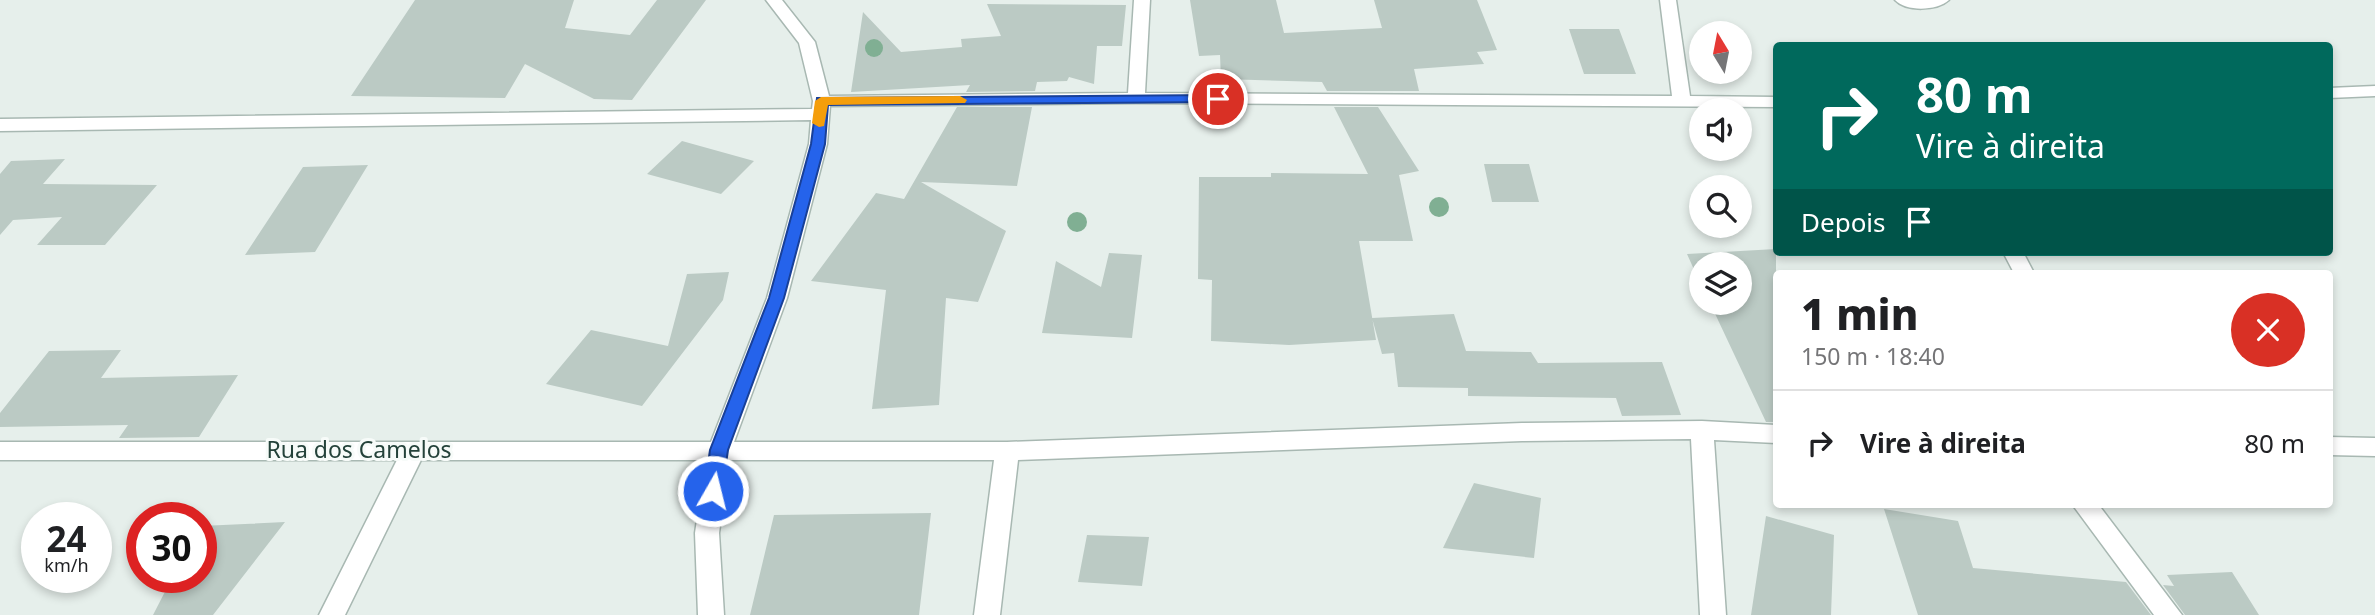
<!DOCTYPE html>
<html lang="pt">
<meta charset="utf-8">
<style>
body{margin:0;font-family:"Noto Sans",sans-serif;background:#f2f2f2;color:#202124;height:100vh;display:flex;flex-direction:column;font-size:26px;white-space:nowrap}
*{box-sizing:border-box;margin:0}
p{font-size:23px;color:#757577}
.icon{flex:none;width:38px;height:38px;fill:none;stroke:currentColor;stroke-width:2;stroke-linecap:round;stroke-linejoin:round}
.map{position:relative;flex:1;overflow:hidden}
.side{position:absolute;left:1773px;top:270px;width:560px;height:238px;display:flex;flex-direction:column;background:#fff;border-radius:7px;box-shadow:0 4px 10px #0003}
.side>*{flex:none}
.banner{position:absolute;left:1773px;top:42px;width:560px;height:214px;border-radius:7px;box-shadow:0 4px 10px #0003;background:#00695c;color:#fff;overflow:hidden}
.needle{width:46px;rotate:350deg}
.buttons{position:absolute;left:1689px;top:21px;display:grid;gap:14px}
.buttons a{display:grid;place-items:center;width:63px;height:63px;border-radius:50%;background:#fff;box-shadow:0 4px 10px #0003;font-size:35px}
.speed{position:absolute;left:21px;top:502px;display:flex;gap:14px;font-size:35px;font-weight:700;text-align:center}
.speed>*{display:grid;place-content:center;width:91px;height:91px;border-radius:50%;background:#fff;box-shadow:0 4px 10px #0003;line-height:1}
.speed small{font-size:18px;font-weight:400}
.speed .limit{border:10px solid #d22;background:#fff;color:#111}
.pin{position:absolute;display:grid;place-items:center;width:60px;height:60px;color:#fff;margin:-30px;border:4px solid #fff;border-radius:50%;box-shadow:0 2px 7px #0007}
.me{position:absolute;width:77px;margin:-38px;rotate:8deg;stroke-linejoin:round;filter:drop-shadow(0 0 5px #0008)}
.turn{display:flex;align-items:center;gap:24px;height:147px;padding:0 28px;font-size:32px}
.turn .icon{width:91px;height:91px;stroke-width:2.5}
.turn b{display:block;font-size:49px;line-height:60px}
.then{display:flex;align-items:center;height:66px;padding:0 28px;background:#0003;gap:14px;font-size:26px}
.round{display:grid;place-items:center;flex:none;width:74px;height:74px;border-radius:37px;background:#f2f2f2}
.head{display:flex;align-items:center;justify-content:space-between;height:119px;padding:0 28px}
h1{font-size:42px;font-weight:800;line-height:52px}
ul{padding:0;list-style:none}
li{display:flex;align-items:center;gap:21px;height:105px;padding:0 28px;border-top:2px solid #e0e0e0}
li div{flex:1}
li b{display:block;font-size:26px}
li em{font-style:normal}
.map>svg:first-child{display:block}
.building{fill:#bbcac4}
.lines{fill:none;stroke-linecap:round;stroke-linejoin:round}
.minor-casing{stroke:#a8b8b2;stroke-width:3}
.minor{fill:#fff;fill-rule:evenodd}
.tree{fill:#80af93}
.route{fill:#2563eb;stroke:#184099;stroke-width:2}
.slow{fill:#f59e0b}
.labels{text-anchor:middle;stroke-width:6;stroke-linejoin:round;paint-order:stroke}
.street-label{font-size:23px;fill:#24423a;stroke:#f7fbf9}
</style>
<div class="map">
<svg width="2375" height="615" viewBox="0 0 2375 615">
<rect width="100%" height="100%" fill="#e6efeb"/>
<path class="building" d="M415,0h159l-9,28 65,7 27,-35h49l-74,100 -38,-1 -69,-35 -20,34 -154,-2z
M1190,0h86l8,33 98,-5 -8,-28h103l20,50 -20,2 7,12 -70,5 5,22h-92l-5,-9 -101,-3 -1,-24 -21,1z
M987,4l139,1 -4,41h-25l-3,38 -25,-7 -2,4 -30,1 -2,9 -69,1 4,-7 -119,7 12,-80 38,40 61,-5 -1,-8 40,-3z
M1569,29h50l17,45h-52z
M957,107h75l-15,79 -96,-4 85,49 -28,71 -32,-4 -7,107 -67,4 14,-119 -75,-9 65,-88 28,6z
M1334,107h44l41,64 -20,4 14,66h-54l17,99 -87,5 -78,-4 1,-61 -14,-1 1,-102h72v-4l97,1z
M682,141l72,20 -33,33 -74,-20z
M65,159l-22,25 114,1 -52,60h-68l25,-28 -49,3 -13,15v-61l11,-13z
M1484,164h45l10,38h-47z
M368,165l-53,87 -70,3 58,-88z
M1776,249v173h-10l-56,-119h30v-39h-39v21l-14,-31z
M1109,253l33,2 -10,83 -90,-5 14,-72 45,26z
M729,272l-6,28 -81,106 -96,-22 45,-54 77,16 19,-72z
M1454,314l12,37 65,1 7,11 124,-1 19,53 -59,1 -6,-18 -148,-2v-8l-70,-1 -4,-34 -12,1 -10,-36z
M121,350l-20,28 137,-3 -39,62 -80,1 9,-13 -128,2v-14l49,-62z
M1474,483l67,15 -7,60 -91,-10z
M1884,509l74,12 15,47 153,14 25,33h-233z
M931,513l-12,102h-169l24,-100z
M1766,516l68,19 -3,80h-80z
M285,522l-72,93h-60l19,-37h29v-52z
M1087,535l62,2 -7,49 -64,-4z
M2232,572l27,43h-74l-22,-30 11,1 -7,-11z"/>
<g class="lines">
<defs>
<path id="minor" d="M766,0h16l33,42 14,54 299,-3 6,-93h16l-5,93 527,3 -12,-96h16l14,96 86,1v10l-640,-4 -306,3 -3,38 -40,154 -53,144h273l515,-19 180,-2 74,4v18l-62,-3 12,175h-26l-9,-176 -169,2 -504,19 -18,155h-26l20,-155h-265l-10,73 5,82h-26l-3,-82 11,-73h-285l-76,155h-26l78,-155h-397v-18h711l56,-144 42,-154 2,-24 -811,11v-12l812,-10 1,-8 -14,-58z
M1895,0h54c-12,11 -43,12 -54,0z
M2375,86v10l-46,2v-10z
M2003,252h20l11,21h-20z
M2329,437l46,1v18l-46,-1z
M2072,504h26l84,111h-28z"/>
</defs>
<use href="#minor" class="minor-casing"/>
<use href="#minor" class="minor"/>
</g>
<g class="tree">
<circle cx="874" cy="48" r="9"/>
<circle cx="1439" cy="207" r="10"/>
<circle cx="1077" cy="222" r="10"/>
</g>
<path class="route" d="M1218,95l7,4 -2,3 -395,3 -3,39 -41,154 -56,152 -6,41 -3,5 -6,3 -7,-3 -2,-5 6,-41 59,-152 42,-154 6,-46z"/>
<path class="slow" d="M960,96l7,4 -2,3 -137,2 -4,21 -5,1 -7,-4 3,-22 6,-4z"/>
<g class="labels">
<g class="street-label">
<text x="359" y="458">Rua dos Camelos</text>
</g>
</g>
</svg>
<div class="buttons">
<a><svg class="needle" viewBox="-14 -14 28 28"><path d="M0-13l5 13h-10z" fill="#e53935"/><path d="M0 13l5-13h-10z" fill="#757577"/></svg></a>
<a><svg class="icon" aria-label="sound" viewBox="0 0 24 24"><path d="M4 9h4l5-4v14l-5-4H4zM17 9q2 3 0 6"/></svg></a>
<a><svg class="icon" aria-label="search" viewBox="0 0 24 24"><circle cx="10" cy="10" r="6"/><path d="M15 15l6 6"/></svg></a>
<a><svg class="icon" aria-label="layers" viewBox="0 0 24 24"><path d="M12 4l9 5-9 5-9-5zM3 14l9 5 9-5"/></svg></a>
</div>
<div class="speed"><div>24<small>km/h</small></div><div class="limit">30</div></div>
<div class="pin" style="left:1218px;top:99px;background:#d93025"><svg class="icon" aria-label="arrive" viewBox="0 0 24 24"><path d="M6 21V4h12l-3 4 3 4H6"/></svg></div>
<svg class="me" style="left:713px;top:491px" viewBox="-20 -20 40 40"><circle r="17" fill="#2563eb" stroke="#fff" stroke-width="3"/><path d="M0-11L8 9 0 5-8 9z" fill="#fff"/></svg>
<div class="banner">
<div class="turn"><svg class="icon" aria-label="right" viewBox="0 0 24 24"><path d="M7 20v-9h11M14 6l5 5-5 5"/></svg><div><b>80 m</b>Vire à direita</div></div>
<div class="then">Depois<svg class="icon" aria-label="arrive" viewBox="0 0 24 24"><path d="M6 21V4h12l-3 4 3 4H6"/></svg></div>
</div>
<section class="side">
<div class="head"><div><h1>1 min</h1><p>150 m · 18:40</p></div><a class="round" style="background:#d93025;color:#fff"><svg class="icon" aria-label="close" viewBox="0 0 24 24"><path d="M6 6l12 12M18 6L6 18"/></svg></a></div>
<ul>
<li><svg class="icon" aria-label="right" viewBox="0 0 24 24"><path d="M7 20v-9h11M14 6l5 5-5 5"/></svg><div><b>Vire à direita</b></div><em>80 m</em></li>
</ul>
</section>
</div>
